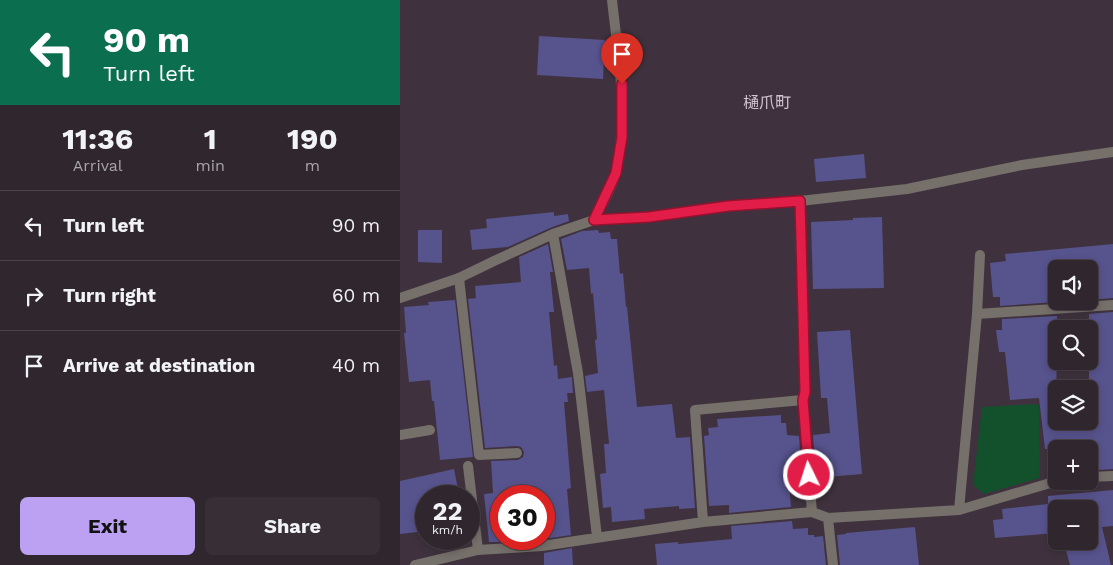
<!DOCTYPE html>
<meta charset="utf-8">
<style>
body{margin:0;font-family:"Work Sans","Noto Sans JP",sans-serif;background:#372e36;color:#f1f3f6;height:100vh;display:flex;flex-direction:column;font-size:19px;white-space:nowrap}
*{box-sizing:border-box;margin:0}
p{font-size:16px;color:#a7a5aa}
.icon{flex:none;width:28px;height:28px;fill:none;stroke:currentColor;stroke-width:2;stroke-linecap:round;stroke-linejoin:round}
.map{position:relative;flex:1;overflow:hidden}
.panel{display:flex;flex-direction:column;background:#2f262e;width:400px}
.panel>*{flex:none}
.hud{background:#0b6e4f;color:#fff;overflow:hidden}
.fabs{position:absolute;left:648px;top:260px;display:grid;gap:10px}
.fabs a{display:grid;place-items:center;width:50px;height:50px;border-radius:8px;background:#2f262e;box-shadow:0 2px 8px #0003,0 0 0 1px #4a434a;font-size:25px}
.speed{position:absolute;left:15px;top:485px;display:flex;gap:10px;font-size:25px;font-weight:700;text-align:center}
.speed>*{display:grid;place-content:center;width:65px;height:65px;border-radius:50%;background:#2f262e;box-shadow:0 2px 8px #0003,0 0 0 1px #4a434a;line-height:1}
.speed small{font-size:12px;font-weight:400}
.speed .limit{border:8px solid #d22;background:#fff;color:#111}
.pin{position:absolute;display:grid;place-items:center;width:42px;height:42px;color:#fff;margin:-51px -21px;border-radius:50% 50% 50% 0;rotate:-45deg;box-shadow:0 0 5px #0007}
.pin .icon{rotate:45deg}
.me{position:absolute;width:55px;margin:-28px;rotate:356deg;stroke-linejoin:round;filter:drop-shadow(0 0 4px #0008)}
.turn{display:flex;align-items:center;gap:18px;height:105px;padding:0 20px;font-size:22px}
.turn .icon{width:65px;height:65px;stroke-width:2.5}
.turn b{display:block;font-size:35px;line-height:42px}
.eta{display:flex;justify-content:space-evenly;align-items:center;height:85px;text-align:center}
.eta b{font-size:30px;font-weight:700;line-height:35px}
.primary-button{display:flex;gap:10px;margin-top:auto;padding:10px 20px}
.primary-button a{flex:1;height:58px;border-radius:8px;background:#bca0f2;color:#111;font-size:20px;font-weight:700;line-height:58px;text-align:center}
.primary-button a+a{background:#372e36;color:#f1f3f6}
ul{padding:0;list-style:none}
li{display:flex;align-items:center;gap:15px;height:70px;padding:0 20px;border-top:1px solid #4a434a}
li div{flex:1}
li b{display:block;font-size:19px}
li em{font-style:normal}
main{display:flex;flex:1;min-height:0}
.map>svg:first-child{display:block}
.green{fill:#13512d}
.building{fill:#57538d}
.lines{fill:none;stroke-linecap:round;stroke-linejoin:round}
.lane{stroke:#757069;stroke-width:10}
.street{stroke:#757069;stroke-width:10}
.route-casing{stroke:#92132f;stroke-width:12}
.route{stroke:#e11d48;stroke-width:9}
.labels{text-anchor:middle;stroke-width:4;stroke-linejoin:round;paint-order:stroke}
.neighbourhood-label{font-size:16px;fill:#d3c2d1;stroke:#3f323e}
</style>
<main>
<section class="panel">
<div class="hud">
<div class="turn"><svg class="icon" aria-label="left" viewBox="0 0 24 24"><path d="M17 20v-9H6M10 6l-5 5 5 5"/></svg><div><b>90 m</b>Turn left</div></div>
</div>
<div class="eta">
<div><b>11:36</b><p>Arrival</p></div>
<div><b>1</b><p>min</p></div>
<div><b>190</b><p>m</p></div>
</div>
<ul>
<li><svg class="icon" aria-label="left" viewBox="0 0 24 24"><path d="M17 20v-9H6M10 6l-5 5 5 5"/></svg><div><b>Turn left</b></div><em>90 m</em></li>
<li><svg class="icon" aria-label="right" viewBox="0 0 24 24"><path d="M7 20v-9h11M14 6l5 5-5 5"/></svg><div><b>Turn right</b></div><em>60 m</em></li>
<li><svg class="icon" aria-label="arrive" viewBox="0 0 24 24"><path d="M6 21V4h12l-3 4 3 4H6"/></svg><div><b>Arrive at destination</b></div><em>40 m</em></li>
</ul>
<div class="primary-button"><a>Exit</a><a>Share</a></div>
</section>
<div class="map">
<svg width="713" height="565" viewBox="0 0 713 565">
<rect width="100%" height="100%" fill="#3f323e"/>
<path class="green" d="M636,404l3,2 1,72 -56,16 -11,-9 9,-78z"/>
<path class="building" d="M139,36l66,4 -2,39 -66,-4z
M464,154l2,24 -50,4 -2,-23z
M154,212v4l14,-2 1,7 -19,7 -42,19 -36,3 -2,-20 17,-2 -1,-9z
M482,217l2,71 -71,1 -2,-67 42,-2v-2z
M18,230h24v33l-24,-1z
M198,230l1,3 11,-1 1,7h6l3,35 3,-1 3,34h1l10,100 35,-3 4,34 14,-1 5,71 -16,1v-3l-35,3 1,10 -33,3 -1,-15 -8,1 -3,-34 6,-1 -2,-29h5l-5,-54 -17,2 -2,-16 13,-3 -3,-33 2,-1 -4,-46 -2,1 -2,-26 -22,2 -6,-31 21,-8z
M148,244l5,28h-3l4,40h-5l5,54 3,-1 1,14 14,-2 1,16h-6l1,9h-4l7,86 -4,1 4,46 -27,4v-43h-43v46h-12l-5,-48 9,-1 -2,-32 27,-1 5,-3 1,-5 -3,-5 -4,-1 -32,2 -17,-149 8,-1 -1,-12 46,-4 -2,-25z
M713,244v54l-24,2v-31h-33v33l-56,4v-9h-7l-3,-34 16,-2 -1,-7z
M55,300l18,157 -33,3 -6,-59h-2l-2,-21 -21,2 -5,-49h2l-2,-26 25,-2 -1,-3z
M713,312v157l-14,1 -2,-21h-52l-6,-51 -29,2 -5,-48h-6l-3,-22h6v-11l55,-3 -1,110 33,-3v-109z
M450,330l12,144 -46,4 -3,-43 17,-2 -3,-35h-6l-4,-66z
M381,415v8h5l1,12 12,1 3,44h-4v3l-9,1 2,23 -62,6v-8l-20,1 -5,-70 5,-1 -1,-7 10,-1 -1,-8z
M54,469l5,25 -11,2h-22v35l-26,3v-53z
M713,490v36l-11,1 9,38h-41l-6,-22 25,-2v-32h-33v24l-61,5 -2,-18 10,-1 -1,-10 46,-5v-8z
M392,521l1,8 15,-1v7h6v2l9,-1 3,29h-169l-2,-21 23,-2v2l54,-5 -1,-13z
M515,527l4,38h-79l-3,-30 9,-1v-1z
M172,548l1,17h-29v-12z"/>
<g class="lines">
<path class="lane" d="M59,278l20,177 38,-2
M0,435l30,-5
M68,466l10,84"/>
<path class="street" d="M400,201l5,191 -2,8
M194,220c8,-16 18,-32 22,-49 13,-56 2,-115 -4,-171
M153,234l25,139 19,164
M0,298l59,-20 35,-17 59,-27 41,-14 55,-3 79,-11 72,-5 107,-12 115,-24 91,-13
M577,314l136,-9
M689,477l24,-1
M559,510l18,-196 3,-59
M428,518l5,47
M303,522l-8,-112 108,-10 9,112
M15,565l63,-15 64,-4 161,-24 109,-10 16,6 131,-8 98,-29"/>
</g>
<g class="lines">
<defs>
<path id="route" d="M222,84v53l-6,36 -22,47 55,-3 79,-11 72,-5 5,191 -2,8 6,75"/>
</defs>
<use href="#route" class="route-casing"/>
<use href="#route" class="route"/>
</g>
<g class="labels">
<g class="neighbourhood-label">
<text x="367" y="108">樋爪町</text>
</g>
</g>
</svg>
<div class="fabs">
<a><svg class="icon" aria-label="sound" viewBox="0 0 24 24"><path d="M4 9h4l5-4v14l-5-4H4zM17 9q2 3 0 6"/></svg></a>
<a><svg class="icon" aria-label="search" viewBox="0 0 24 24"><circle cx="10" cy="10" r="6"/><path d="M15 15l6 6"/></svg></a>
<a><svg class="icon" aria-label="layers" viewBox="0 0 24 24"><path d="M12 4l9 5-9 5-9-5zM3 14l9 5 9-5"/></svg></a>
<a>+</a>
<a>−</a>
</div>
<div class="speed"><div>22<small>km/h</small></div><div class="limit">30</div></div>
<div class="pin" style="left:222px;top:84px;background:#d93025"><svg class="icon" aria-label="arrive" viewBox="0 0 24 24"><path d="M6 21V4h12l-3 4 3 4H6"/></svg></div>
<svg class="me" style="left:409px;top:475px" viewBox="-20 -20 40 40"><circle r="17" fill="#e11d48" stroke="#fff" stroke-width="3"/><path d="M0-11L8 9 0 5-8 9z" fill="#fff"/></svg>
</div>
</main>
